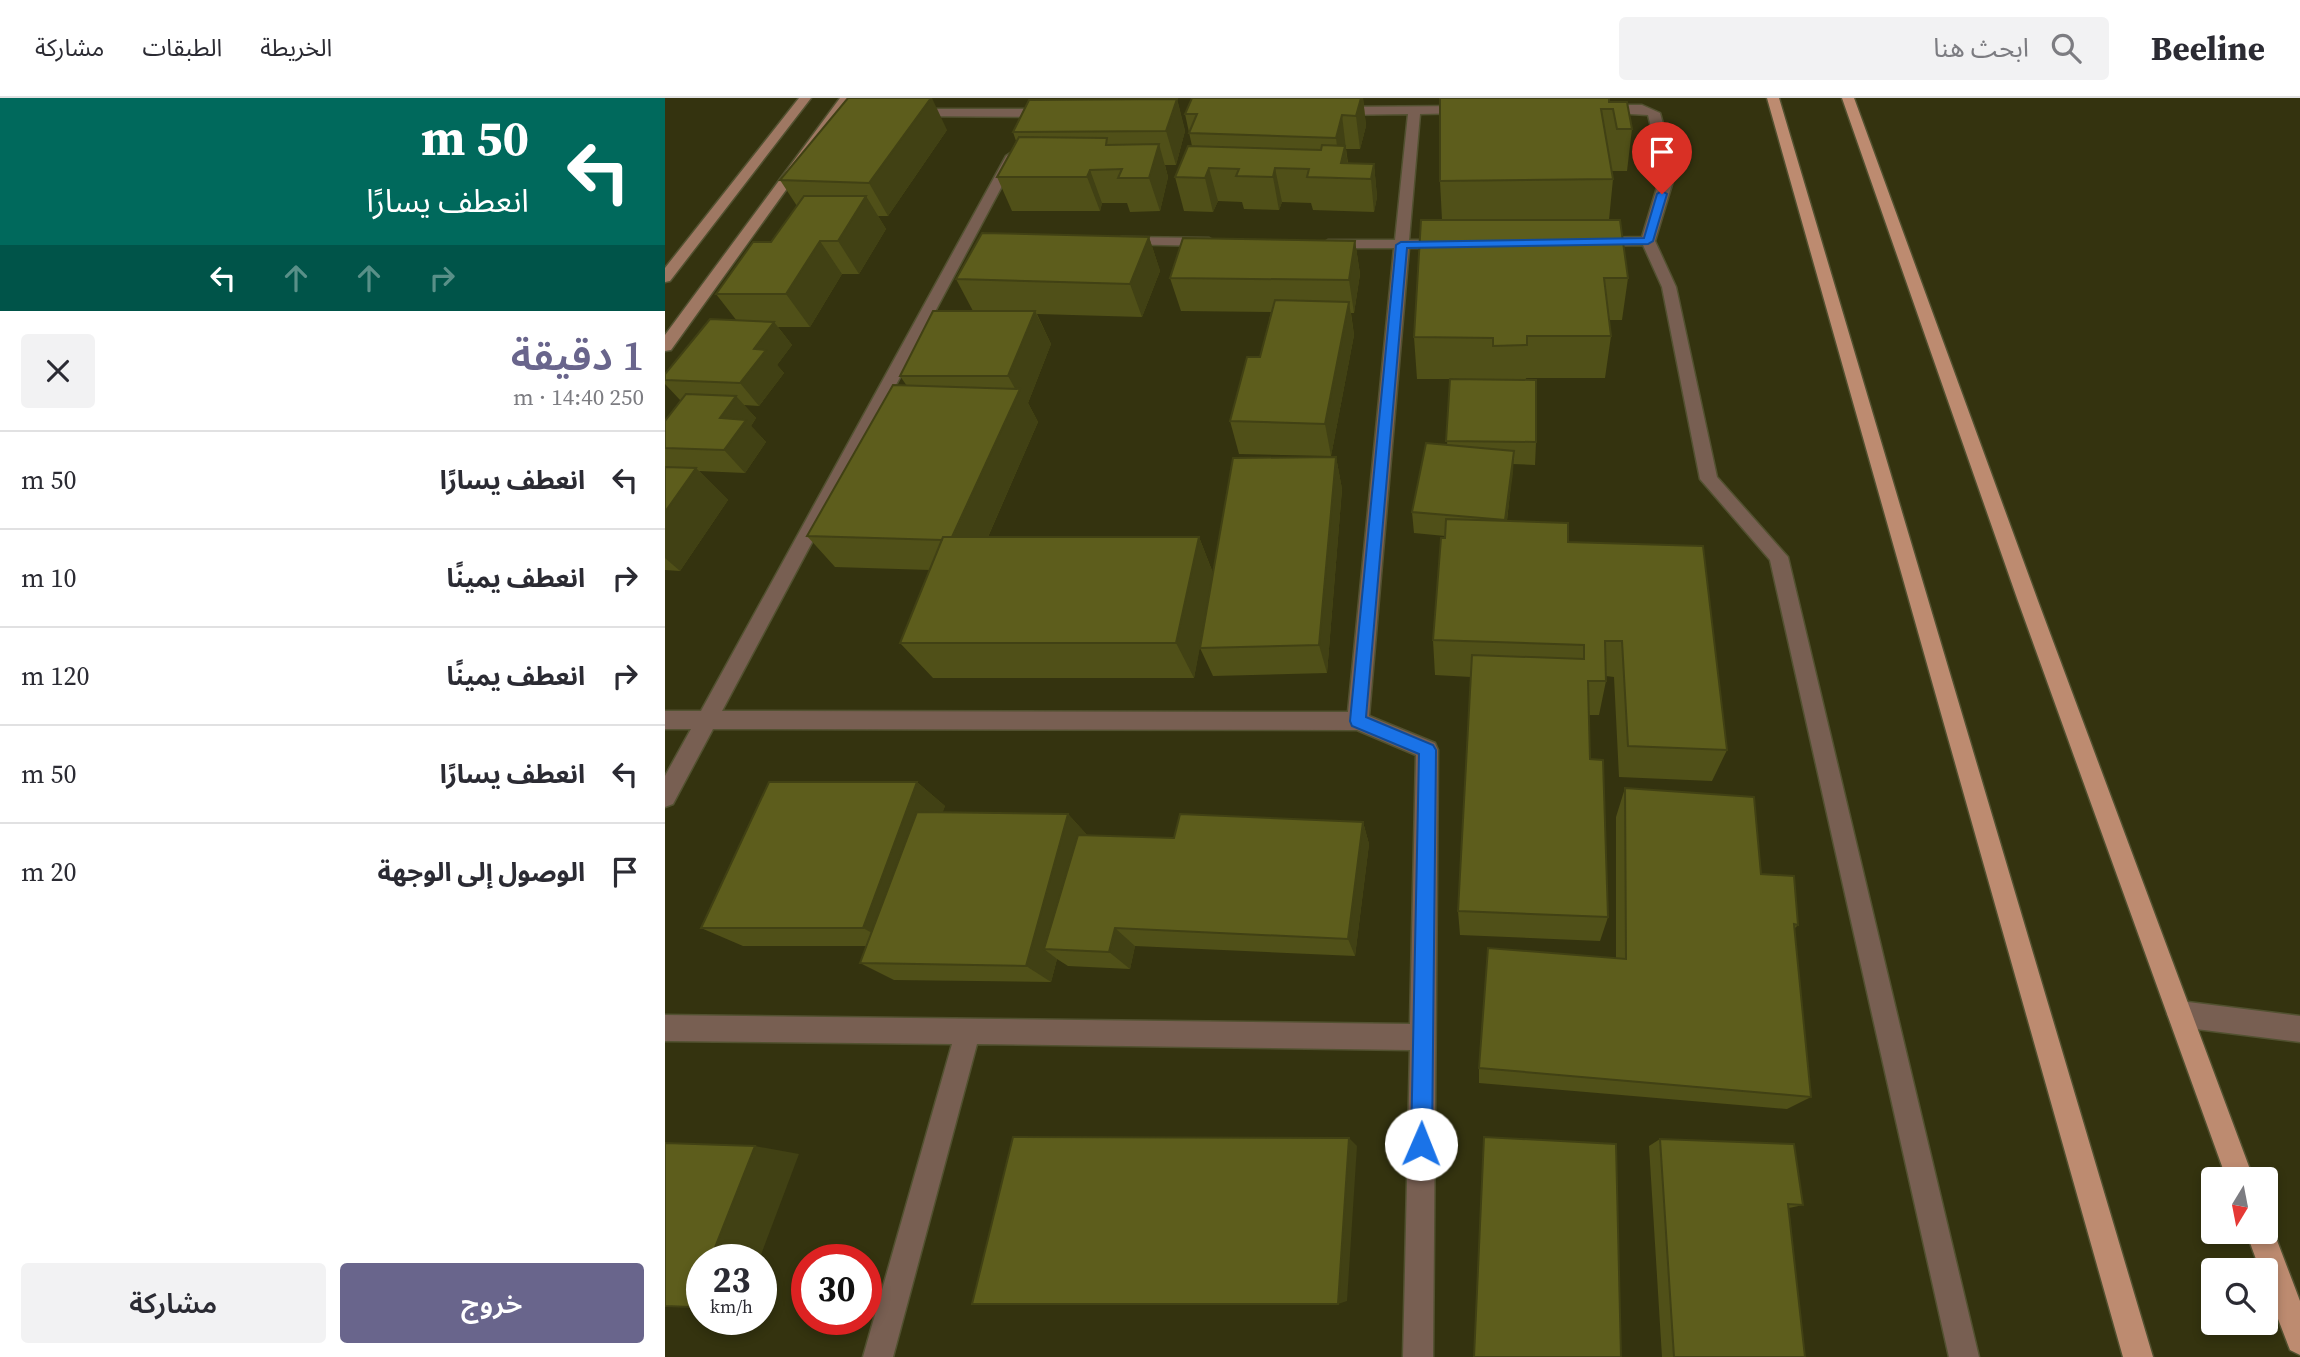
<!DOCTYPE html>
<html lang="ar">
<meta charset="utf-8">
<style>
body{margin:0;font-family:"Source Serif 4","Noto Sans Arabic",serif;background:#f2f2f3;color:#2b2b33;direction:rtl;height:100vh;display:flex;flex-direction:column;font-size:26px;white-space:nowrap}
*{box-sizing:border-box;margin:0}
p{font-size:23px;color:#7c7c81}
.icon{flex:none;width:38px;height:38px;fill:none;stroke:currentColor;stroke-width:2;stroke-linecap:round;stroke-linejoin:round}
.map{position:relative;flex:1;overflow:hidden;direction:ltr}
.details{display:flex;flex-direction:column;background:#fff;width:665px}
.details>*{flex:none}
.top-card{background:#00695c;color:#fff;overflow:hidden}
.needle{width:46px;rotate:190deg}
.fabs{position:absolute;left:1536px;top:1069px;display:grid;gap:14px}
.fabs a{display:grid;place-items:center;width:77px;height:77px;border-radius:7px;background:#fff;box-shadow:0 4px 10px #0003;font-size:35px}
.speed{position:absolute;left:21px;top:1146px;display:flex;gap:14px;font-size:35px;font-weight:700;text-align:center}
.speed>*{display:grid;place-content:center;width:91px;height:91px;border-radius:50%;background:#fff;box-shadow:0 4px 10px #0003;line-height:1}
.speed small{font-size:18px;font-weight:400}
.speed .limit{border:10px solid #d22;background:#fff;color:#111}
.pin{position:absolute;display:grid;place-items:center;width:60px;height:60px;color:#fff;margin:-72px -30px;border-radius:50% 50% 50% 0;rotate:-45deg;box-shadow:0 0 7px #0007}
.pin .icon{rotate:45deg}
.me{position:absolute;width:77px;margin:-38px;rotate:1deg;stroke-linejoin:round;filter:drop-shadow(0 0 5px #0008)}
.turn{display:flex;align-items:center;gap:24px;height:147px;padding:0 21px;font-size:32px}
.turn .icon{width:91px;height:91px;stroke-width:2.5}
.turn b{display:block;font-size:49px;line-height:60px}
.lanes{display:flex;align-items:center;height:66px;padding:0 21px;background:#0003;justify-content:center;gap:35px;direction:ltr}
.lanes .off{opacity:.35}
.round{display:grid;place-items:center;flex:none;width:74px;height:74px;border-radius:7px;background:#f2f2f3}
.summary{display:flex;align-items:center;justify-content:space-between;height:119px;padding:0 21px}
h1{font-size:42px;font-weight:600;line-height:52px;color:#69658c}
.primary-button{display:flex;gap:14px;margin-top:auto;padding:14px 21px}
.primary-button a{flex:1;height:80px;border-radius:7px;background:#69658c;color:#fff;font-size:28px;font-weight:600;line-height:80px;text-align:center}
.primary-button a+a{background:#f2f2f3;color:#2b2b33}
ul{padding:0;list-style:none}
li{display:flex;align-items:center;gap:21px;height:98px;padding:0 21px;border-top:2px solid #e1e1e2}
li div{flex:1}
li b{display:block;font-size:26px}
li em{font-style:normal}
header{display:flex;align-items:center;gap:42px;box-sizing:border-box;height:98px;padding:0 35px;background:#fff;border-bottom:2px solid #e1e1e2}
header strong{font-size:33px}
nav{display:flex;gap:38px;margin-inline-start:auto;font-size:24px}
.search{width:490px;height:63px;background:#f2f2f3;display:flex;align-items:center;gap:18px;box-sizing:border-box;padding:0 24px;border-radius:7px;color:#7c7c81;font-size:26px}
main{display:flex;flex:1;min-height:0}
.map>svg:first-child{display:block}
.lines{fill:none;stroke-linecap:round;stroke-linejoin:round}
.street-casing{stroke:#525130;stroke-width:3}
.secondary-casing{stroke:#525130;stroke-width:3}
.primary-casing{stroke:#525130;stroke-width:3}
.street{fill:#785f52;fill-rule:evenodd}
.secondary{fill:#9f7863;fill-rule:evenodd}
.primary{fill:#bd8b70;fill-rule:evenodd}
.wall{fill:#505018}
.shaded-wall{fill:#414114}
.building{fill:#5d5d1c;stroke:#414114;stroke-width:2}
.route{fill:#1a73e8;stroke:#114b97;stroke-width:2}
</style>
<header>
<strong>Beeline</strong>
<div class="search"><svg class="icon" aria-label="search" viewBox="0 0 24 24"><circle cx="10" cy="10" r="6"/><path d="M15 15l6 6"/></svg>ابحث هنا</div>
<nav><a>الخريطة</a><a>الطبقات</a><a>مشاركة</a></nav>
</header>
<main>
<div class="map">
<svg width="1635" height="1259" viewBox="0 0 1635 1259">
<rect width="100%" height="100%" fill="#34330f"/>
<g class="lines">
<defs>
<path id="street" d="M935,7h42l18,8 16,58 -21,70 21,46 41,190 71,80 191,800h-30l-179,-797 -70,-81 -38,-192 -19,-42 -49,1 -7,-4 7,-4 48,-1 20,-66 -14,-56 -52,-3 -2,-3z
M801,8l4,1v6l-50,1 -11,126h37l7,4 -7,4h-37l-40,468 66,27 3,7 -5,607h-30l7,-307 -433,-6 -84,313h-30l89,-313 -287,-3v-26l745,9 6,-269 -59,-25 -644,-1 -40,75 -8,3v-31l26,-47h-26v-18h36l305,-555 6,-4 6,4 -296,555 626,1 46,-464h-66l-7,-4 7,-4h67l13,-126 -71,1 -6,-4 6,-4z
M245,11h140l6,4 -6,4 -144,-1 -2,-3z
M457,139l87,1 7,4 -7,4 -92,-2v-6z
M1515,903l120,15v26l-120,-15 -9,-4 -4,-9 4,-9z"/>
<path id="secondary" d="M134,0h12l-141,183 -5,1v-14z
M175,0h12l-181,252 -6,1v-16z"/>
<path id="primary" d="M1102,0h12l374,1259h-30z
M1177,0h12l184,503 216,579h-27l-209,-579z
M1601,1123l4,1 30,79v54l-10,-5 -24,-62v-18h-6l-14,-38h20z"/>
</defs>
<use href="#street" class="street-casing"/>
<use href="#secondary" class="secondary-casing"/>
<use href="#primary" class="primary-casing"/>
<use href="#street" class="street"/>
<use href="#secondary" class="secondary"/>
<use href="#primary" class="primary"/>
</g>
<path class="wall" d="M698,0l3,28 -6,23h-14l2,14 26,1 3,33 -3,15 -61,-2 -2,-7 -29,-1 -3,8 -35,-1 -2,-7 -24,-1 -5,11 -29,-1 -9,-34 17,-31 -7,-32z
M512,1l8,32 -9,34h-11l3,12 -8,34 -30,1 -3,-9h-25l-2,8h-88l-15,-34 19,-36 -3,-9z
M944,4l23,27 -5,42h-15l1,8 -4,41 19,58 -6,42h-13l2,16 -6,42h-79l10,64 -1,23 -22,-1 -6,57 61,21 159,208 -15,31 -93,-4 -5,-100 -8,-1v5l-7,34h-10l1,44 18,158 -8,24 -140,-6 -2,-24 13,-234 -36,-2 -2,-35 12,-104 -31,-3 -2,-21 35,-67 3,-66h-33l-3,-42 28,-117 -2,-39z
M282,32l-59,86h-10l8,13 -27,45h-17l-32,53h-32l14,18 -15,20 7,8 -25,33 -15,-1 12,13 -5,8 15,16 -21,31 -46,-2 29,29 -48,71 -15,-1v-149l16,-20 -16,-17v-10l72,-53 -21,-27 55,-52 26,-36 -17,-26z
M484,139l11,34 -18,46 -105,-3 14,30 -23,59 10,19 -50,115h211l14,36 123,-116 6,32 -15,184 -114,3 -13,-28 2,-14 -8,44h-261l-33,-35 30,-73 -95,-3 -28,-31 100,-150 -7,-10 73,-65 -17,-32z
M690,143l5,33 -6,39h-3l3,22 -23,121 -92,-2 -9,-33 30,-64 11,-45 -90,-1 -11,-33z
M252,684l28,24 -3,7 126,1 19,21 87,3 189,-16 6,22 -14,112 -220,-10 -5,23 -62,-3 -11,-7 -6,23 -157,-2 -34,-17 6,-17h-123l-42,-18z
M960,690l136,86 37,51 -4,4 17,168 -24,12 -308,-26v-15l137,-110v-141z
M995,1041l143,66 -14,3 16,149h-143l-13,-211z"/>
<path class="shaded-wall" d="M266,0h1l15,32 -59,86 -19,-33z
M696,0h2l3,28 -6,23 -4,-33z
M512,1l8,32 -9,34 -10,-34z
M677,17l4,34 3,29 -9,-7 -4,-33z
M494,46l9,33 -8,34 -11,-33z
M709,66l3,33 -3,15 -3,-33z
M544,70l9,33 -5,11 -8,-34z
M610,70l7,34 -3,8 -6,-33z
M425,72l12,33 -2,8 -13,-34z
M201,98l20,33 -27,45 -21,-33z
M484,139l11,34 -18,46 -12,-33z
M155,143l22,33 -32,53 -24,-33z
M690,143l5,33 -6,39 -5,-33z
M684,204l5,33 -23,121 -6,-32z
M370,213l16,33 -23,59 10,19 -65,149 -22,-30 67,-147 -10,-18z
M109,224l18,23 -15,20 7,8 -25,33 -19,-23 14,-34z
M71,298l20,22 -5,8 15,16 -21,31 -21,-23 -4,-32z
M849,353l-1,22 -9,68 1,-21z
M671,359l6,32 -15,184 -8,-28z
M31,370l32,32 -48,71 -15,-13v-46z
M534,439l15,39 -20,102 -18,-35z
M252,684l28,24 -49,140 -33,-18z
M403,716l21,23 -45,112 13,10 -6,23 -25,-16z
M698,724l6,22 -14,112 -7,-17z
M450,830l20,18 -5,23 -21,-17z
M684,1040l8,8 -10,155 -9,3z
M90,1048l44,8 -40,106h-49z
M37,1182v27h-11z"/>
<path class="building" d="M183,0h83l-62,85 -89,-3z
M527,0h169l-5,18 -14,-1 -6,23 -147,-5 8,-19h-12z
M775,0h169v4h18l5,27h-15l-4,-20h-12l12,70 -173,2z
M512,1l-11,32 -153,1 16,-32z
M354,39l88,1 -1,7 53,-1 -10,34h-31l4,-9 -32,1 -3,7h-90z
M657,47l23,1 -4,17 33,1 -3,15 -64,-2 2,-8 -34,-1 -2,9 -37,-1 3,-7 -30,-1 -4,10 -30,-1 13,-31 133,4z
M139,98h62l-28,45h-18l-34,53h-70l37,-52h18z
M756,122h199l8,58h-24l7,58h-84v9l-34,1v-8l-79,-1z
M317,135l167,4 -19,47 -174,-5z
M518,140l172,3 -6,39 -179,-2z
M610,202l74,2 -24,122 -95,-3 17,-64h13z
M268,213h102l-27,65h-108z
M45,221l64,3 -20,27 12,1 -26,33 -75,-3v-6z
M785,281l86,1v62l-90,-1z
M228,287l127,4 -68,148h-9l-1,3 -135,-4z
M21,296l50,2 -16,22 26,2 -22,30 -59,-2v-27z
M761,345l88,8 -9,69 -93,-8z
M671,359l-17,188 -119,3 33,-190z
M0,369l31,1 -31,44z
M781,421l122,4v19l135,4 24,204 -99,-4 -6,-105h-17l1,40h-18l2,78 13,1 5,157 -150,-6 14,-256 112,4v-14l-151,-5 8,-102h4z
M278,439h256l-23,106h-276z
M104,684h148l-54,146h-162z
M960,690l129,9 7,77 33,2 4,49 -4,-1 17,173 -332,-29 9,-120 138,11z
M252,714l151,2 -42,152 -166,-3z
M515,716l183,8 -15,117 -233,-11 -6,24 -65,-3 34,-114 96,3z
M348,1039l336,1 -11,166h-366z
M819,1039l132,7 5,213h-147z
M995,1041l134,5 9,61 -15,-1 17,153h-131z
M0,1045l90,3 -45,114h-8v20l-11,27 -26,-1z"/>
<path class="route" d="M997,93l5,3 -14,47 -5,3 -241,4 -41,469 67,28 3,5 -4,394 -3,7 -8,3 -7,-3 -3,-7 8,-390 -67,-28 -2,-5 46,-476 5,-3 243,-4 13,-44z"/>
</svg>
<div class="fabs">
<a><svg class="needle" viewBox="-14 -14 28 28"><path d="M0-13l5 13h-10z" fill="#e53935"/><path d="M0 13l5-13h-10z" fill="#7c7c81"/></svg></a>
<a><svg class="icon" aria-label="search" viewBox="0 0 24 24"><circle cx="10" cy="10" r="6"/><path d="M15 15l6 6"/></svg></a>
</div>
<div class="speed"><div>23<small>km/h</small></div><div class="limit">30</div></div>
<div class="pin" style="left:997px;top:96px;background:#d93025"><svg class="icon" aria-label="arrive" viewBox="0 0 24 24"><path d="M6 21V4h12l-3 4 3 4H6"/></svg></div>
<svg class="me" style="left:756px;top:1046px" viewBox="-20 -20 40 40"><circle r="19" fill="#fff"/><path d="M0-13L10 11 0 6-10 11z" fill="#1a73e8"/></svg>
</div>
<section class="details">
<div class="top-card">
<div class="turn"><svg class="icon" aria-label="left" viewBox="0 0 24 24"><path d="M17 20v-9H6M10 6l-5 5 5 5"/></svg><div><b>50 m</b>انعطف يسارًا</div></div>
<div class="lanes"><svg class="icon" aria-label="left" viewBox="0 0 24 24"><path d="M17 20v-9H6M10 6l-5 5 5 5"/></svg><svg class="icon off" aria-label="ahead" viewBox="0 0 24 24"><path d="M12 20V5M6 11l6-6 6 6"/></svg><svg class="icon off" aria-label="ahead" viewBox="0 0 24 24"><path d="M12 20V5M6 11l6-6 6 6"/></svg><svg class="icon off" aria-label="right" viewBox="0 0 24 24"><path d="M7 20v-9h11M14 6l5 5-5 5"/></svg></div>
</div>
<div class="summary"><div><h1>1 دقيقة</h1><p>250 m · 14:40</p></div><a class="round"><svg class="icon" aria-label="close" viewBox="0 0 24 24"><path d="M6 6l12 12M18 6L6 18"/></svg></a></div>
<ul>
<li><svg class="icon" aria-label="left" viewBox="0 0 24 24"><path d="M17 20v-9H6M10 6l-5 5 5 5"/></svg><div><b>انعطف يسارًا</b></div><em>50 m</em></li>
<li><svg class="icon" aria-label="right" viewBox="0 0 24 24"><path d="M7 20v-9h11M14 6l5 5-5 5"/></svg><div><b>انعطف يمينًا</b></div><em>10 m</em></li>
<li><svg class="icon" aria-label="right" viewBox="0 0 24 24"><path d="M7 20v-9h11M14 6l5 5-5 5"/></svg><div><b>انعطف يمينًا</b></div><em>120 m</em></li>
<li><svg class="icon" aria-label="left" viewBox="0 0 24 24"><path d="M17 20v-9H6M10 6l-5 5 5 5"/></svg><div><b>انعطف يسارًا</b></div><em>50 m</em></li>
<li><svg class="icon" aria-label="arrive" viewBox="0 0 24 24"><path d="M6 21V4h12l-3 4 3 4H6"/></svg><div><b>الوصول إلى الوجهة</b></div><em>20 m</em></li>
</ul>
<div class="primary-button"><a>خروج</a><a>مشاركة</a></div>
</section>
</main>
